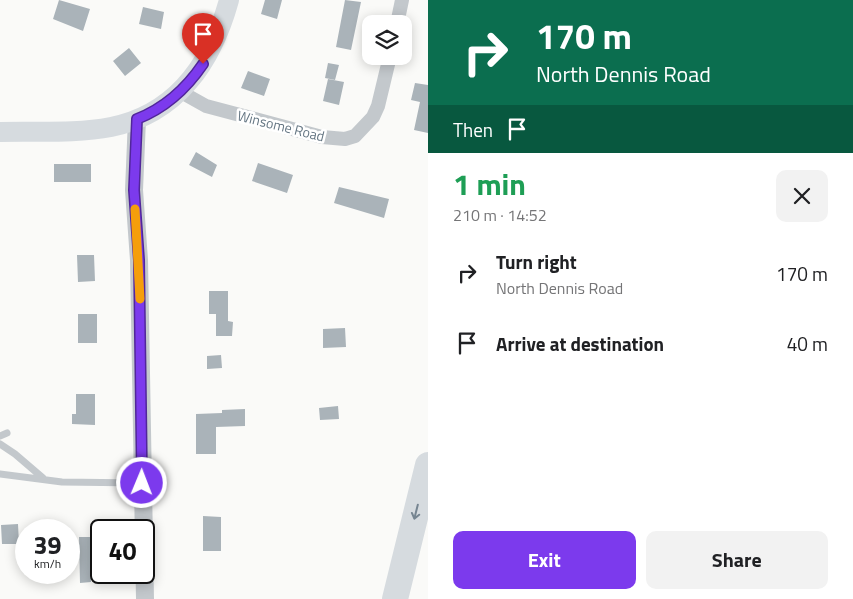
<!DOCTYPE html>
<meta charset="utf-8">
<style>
body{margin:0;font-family:"Titillium Web",sans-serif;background:#f2f2f2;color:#202124;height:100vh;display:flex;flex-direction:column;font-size:19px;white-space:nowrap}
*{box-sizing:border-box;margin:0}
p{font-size:16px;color:#757577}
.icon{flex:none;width:28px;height:28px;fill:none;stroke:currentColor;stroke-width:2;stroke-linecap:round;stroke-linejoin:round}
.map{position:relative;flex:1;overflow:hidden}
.drawer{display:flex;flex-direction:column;background:#fff;width:425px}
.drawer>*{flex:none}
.top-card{background:#0b6e4f;color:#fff;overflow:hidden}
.buttons{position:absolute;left:362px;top:15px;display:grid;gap:10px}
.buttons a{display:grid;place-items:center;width:50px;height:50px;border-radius:10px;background:#fff;box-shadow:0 2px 12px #0003;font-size:25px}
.speed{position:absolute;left:15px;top:519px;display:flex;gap:10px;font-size:25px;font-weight:700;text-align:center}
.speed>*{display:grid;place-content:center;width:65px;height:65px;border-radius:50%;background:#fff;box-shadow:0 2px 12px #0003;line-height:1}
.speed small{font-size:12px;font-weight:400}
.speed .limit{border:2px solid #111;border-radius:8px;background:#fff;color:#111}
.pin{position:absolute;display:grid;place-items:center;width:42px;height:42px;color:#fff;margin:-51px -21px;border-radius:50% 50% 50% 0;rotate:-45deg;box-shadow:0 0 5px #0007}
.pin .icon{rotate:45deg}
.me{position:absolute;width:55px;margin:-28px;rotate:1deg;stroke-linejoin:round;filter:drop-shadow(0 0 4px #0008)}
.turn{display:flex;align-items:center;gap:18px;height:105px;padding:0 25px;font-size:22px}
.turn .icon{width:65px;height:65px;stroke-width:2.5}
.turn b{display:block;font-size:35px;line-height:42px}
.then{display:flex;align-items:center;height:48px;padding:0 25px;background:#0003;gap:10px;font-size:19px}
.round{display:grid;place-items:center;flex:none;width:52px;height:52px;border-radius:10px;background:#f2f2f2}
.headline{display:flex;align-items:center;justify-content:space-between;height:85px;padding:0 25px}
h1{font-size:30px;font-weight:700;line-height:38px;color:#1e9e55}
.button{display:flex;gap:10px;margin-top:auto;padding:10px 25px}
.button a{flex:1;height:58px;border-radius:10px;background:#7c3aed;color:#fff;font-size:20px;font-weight:700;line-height:58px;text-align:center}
.button a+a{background:#f2f2f2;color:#202124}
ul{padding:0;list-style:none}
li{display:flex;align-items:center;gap:15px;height:70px;padding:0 25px}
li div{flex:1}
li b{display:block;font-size:19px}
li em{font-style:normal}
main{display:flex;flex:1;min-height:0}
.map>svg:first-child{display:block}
.building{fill:#aab3b9}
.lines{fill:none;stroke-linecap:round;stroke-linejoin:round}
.service{stroke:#c3c8cc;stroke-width:7}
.minor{stroke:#c3c8cc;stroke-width:14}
.tertiary{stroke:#c3c8cc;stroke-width:18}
.secondary{stroke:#d6dbdf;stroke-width:20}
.motorway{stroke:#d6dbdf;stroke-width:26}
.oneway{stroke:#768591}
.route-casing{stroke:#51269a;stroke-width:12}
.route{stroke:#7c3aed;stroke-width:9}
.slow{stroke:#f59e0b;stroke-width:9}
.labels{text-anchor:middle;stroke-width:5;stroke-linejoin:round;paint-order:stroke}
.street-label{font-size:14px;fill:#657683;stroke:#fff}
</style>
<main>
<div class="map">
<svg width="428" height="599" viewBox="0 0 428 599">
<rect width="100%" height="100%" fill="#fafaf8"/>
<path class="building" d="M59,0l31,9 -7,22 -30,-12z
M265,0h17l-5,19 -16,-5z
M345,0l16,2 -10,48 -15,-3z
M143,7l21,5 -3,17 -22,-5z
M129,48l12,15 -16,13 -12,-15z
M328,63l11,2 -4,15 -10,-2z
M248,71l22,8 -6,17 -23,-8z
M328,79l16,3 -5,23 -16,-4z
M415,83l13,2v48l-14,-3 6,-28 -9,-2z
M196,152l21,13 -5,12 -23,-12z
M258,163l35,12 -6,18 -35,-12z
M54,164h37v18h-37z
M339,187l50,12 -5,19 -50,-15z
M77,255h17l1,26 -17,1z
M209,291h19v30l5,1 -1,14h-16v-22h-7z
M78,314h19v29h-19z
M345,328l1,19 -23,1v-19z
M221,355l1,13 -15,1v-13z
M76,394h19v31l-23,-1v-10h4z
M338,406l1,13 -19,1 -1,-12z
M245,409v17l-29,1v27h-20v-40l26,-1v-3z
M203,516l18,1v34h-18z
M18,524l1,20h-17l-1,-19z
M79,537h17l1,20 -3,1 1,14h-4v10l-11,1z"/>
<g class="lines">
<path class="service" d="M0,436l7,-3
M0,444l15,10 28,24
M0,474l62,8 79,1"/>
<path class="minor" d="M397,24l5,-24
M181,92l25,14 116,31 23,2 10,-3 18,-19 5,-11 12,-50"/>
<path class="tertiary" d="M137,119l-3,71 5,70 6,339"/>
<path class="secondary" d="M0,132c36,-1 76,2 111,-5 66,-13 101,-65 118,-127"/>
<path class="motorway" d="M395,599l33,-134"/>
</g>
<defs><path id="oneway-shaft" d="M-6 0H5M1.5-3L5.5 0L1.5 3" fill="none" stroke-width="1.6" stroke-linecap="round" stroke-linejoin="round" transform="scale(1.25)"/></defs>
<use class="oneway" href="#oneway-shaft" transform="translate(416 512) rotate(104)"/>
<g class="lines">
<defs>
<path id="route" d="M142,483l-3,-223 -5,-70 3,-71c28,-11 49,-30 66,-55"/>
</defs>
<use href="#route" class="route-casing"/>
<use href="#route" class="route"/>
<path class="slow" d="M135,209l5,90"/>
</g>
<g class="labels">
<g class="street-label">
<text transform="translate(281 126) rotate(14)" y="5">Winsome Road</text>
</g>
</g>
</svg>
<div class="buttons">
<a><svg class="icon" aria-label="layers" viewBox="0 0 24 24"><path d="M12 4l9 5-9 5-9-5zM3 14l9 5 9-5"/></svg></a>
</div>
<div class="speed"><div>39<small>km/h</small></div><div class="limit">40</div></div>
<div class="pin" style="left:203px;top:64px;background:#d93025"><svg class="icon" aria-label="arrive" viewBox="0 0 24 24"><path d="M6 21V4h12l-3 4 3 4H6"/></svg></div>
<svg class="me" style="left:142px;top:483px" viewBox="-20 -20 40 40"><circle r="17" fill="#7c3aed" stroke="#fff" stroke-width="3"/><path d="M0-11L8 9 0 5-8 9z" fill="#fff"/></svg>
</div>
<section class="drawer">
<div class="top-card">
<div class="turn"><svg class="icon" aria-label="right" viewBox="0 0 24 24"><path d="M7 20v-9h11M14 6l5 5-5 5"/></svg><div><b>170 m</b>North Dennis Road</div></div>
<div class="then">Then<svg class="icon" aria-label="arrive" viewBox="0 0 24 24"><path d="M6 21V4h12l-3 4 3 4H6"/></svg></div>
</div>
<div class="headline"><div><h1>1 min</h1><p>210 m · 14:52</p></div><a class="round"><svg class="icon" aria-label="close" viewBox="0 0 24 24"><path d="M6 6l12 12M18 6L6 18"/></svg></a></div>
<ul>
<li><svg class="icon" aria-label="right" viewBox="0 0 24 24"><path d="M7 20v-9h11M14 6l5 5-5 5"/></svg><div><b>Turn right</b><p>North Dennis Road</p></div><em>170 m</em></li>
<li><svg class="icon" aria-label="arrive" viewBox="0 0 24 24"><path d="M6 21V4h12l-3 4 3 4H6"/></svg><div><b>Arrive at destination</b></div><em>40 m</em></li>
</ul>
<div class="button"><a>Exit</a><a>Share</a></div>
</section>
</main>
